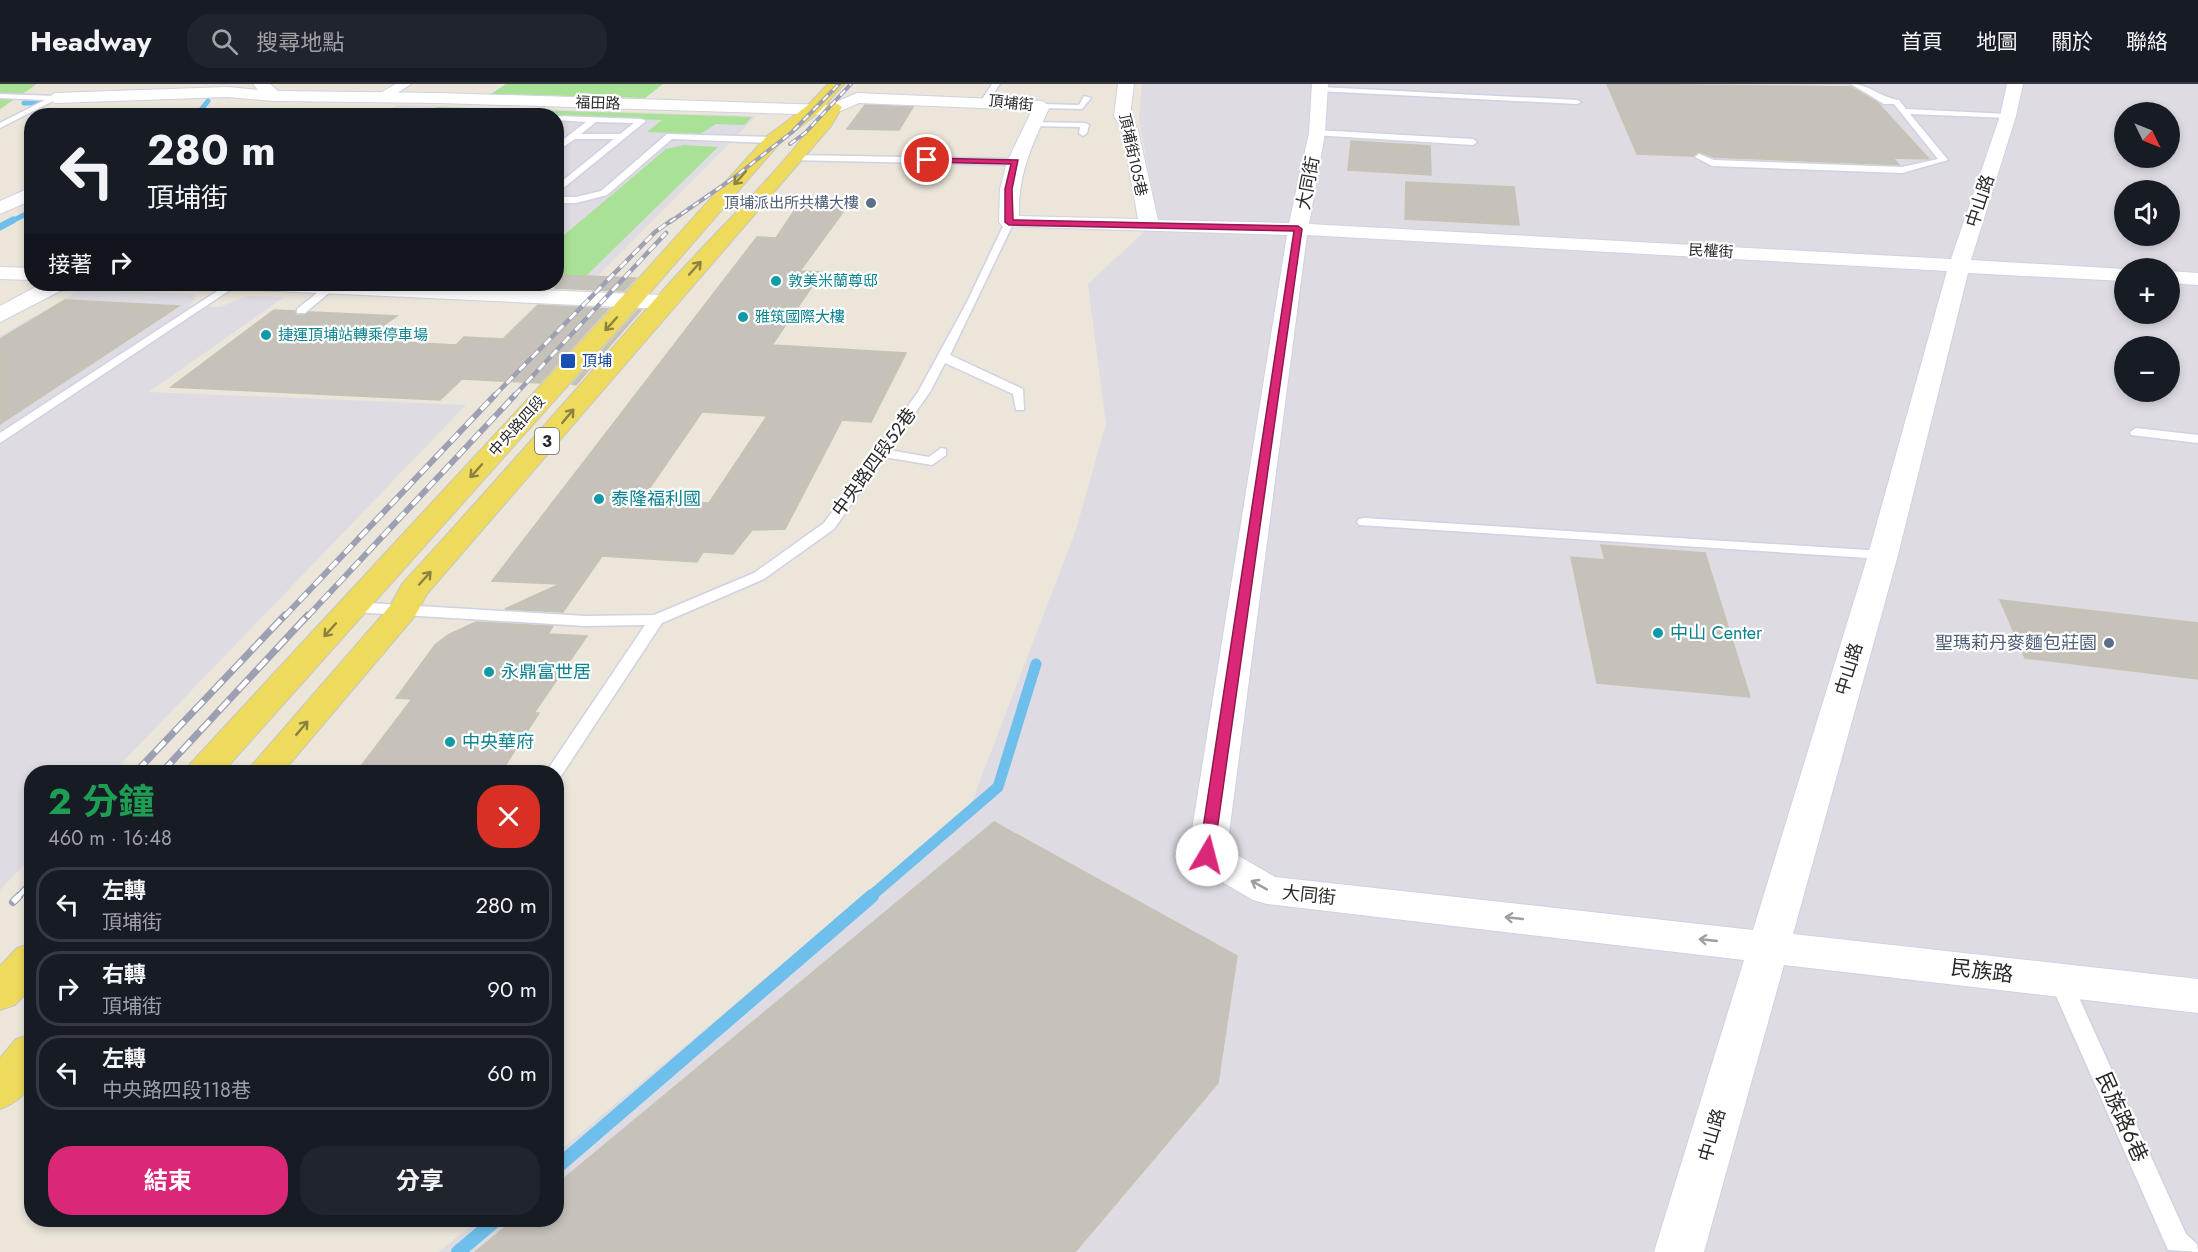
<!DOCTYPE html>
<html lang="zh-TW">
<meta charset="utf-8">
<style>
body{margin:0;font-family:Jost,"Noto Sans TC",sans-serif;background:#20242c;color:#f1f3f6;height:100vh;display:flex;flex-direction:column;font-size:22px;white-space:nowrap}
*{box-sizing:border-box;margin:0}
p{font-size:20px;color:#9ea1a6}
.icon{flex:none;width:33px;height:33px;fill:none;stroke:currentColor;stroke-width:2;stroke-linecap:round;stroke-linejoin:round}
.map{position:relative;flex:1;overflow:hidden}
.side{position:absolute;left:24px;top:681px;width:540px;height:462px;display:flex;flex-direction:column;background:#171b24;border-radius:24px;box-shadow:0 3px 9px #0003}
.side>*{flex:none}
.hud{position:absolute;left:24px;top:24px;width:540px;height:183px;border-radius:24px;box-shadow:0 3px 9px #0003;background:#171b24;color:#f1f3f6;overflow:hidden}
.needle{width:39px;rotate:133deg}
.buttons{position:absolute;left:2114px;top:18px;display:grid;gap:12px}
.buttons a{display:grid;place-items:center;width:66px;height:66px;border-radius:50%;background:#171b24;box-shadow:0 3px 9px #0003;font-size:30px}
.pin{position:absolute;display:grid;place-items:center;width:51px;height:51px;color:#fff;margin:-26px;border:3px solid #fff;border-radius:50%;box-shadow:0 2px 6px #0007}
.me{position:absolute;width:66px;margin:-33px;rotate:8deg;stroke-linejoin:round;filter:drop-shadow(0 0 4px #0008)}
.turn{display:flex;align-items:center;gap:21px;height:126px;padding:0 24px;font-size:27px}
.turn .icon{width:78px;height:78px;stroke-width:2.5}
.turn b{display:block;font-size:42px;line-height:51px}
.then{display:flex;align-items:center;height:57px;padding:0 24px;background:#0003;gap:12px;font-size:22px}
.round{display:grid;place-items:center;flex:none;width:63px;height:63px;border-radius:24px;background:#20242c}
.summary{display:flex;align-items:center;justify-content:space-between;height:102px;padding:0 24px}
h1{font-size:36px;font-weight:700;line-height:45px;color:#1e9e55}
.primary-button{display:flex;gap:12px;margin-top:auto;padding:12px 24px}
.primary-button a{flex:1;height:69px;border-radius:24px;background:#db2777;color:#fff;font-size:24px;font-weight:700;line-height:69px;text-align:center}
.primary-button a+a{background:#20242c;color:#f1f3f6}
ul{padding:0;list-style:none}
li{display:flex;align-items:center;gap:18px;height:75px;margin:0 12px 9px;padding:0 12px;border:3px solid #363941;border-radius:24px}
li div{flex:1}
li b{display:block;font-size:22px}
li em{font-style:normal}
header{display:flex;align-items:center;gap:36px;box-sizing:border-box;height:84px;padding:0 30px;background:#171b24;border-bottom:2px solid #363941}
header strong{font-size:28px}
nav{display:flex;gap:33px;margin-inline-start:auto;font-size:21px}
.search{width:420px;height:54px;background:#20242c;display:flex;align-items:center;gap:15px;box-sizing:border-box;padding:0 21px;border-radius:24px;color:#9ea1a6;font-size:22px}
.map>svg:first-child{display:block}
.industrial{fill:#dedbe3;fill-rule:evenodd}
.green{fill:#a9e197}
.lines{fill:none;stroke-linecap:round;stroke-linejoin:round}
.stream-far3{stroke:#6ebfec;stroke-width:5}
.stream-far2{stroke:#6ebfec;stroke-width:7}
.stream-far1{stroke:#6ebfec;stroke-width:11}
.stream{stroke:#6ebfec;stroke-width:14}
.building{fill:#c6c2ba;stroke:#c6c2b4;stroke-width:1.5;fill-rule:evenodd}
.service-casing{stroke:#d0d1e2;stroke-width:3}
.pedestrian-casing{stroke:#d0d1e2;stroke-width:2}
.minor-casing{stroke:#d0d1e2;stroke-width:2}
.primary-casing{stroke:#c7c7c7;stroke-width:2}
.service{fill:#fff;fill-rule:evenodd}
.pedestrian{fill:#fff;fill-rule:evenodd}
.minor{fill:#fff;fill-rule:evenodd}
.primary{fill:#eeda5c;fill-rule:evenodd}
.rail-far4-casing{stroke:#9d9fb3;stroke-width:4}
.rail-far3-casing{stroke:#9d9fb3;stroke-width:4.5}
.rail-far2-casing{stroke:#9d9fb3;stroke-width:6}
.rail-far1-casing{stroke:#9d9fb3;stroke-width:7}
.rail-casing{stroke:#9d9fb3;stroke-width:8}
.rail-far4{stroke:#fff;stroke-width:2;stroke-dasharray:7;stroke-linecap:butt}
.rail-far3{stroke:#fff;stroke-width:3;stroke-dasharray:9;stroke-linecap:butt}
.rail-far2{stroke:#fff;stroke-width:4;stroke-dasharray:11;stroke-linecap:butt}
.rail-far1{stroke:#fff;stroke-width:4.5;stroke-dasharray:14;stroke-linecap:butt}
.rail{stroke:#fff;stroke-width:6;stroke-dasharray:19;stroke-linecap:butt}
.oneway{stroke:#8c8242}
.oneway2{stroke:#9f9f9f}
.route{fill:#db2777;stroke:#8e194d;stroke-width:1.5}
.service-dot{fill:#5c6f8a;stroke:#fff;stroke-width:2}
.culture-dot{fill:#0f9aa8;stroke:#fff;stroke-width:2}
.transit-dot{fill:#1a4fb4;stroke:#fff;stroke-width:2}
.labels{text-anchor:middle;stroke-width:4.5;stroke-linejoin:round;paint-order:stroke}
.far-street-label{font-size:15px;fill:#292929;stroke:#fff}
.far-service-label{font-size:15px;fill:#4e5e75;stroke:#fff;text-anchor:end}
.far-culture-label{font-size:15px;fill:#0d838f;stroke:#fff;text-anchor:start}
.far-transit-label{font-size:15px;fill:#164399;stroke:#fff;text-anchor:start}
.shield{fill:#fff;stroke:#696969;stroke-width:1.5}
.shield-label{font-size:16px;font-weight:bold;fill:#292929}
.street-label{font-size:18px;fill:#292929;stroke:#fff}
.culture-label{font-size:18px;fill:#0d838f;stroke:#fff;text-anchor:start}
.service-label{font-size:18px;fill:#4e5e75;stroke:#fff;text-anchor:end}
.near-street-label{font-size:21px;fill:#292929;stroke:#fff}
</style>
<header>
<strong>Headway</strong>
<div class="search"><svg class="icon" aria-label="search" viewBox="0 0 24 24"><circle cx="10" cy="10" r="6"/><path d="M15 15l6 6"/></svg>搜尋地點</div>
<nav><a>首頁</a><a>地圖</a><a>關於</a><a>聯絡</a></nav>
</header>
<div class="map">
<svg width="2198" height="1168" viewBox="0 0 2198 1168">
<rect width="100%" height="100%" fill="#ebe5da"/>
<path class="industrial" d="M1142,0h1056v1168h-1759l39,-32h78l1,-67 413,-346 106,-277 30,-106 -18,-140 70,-65 -19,-100zM2124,28h45v46h-45zM2124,106h45v46h-45zM2124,184h45v46h-45zM2124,262h45v46h-45z
M397,21l359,11 -163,165 -36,-1 -1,-164h-177z
M80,206l115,4v5l-7,7 32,1 27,-11 37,1 -135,95 317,13 -353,367h-81l-1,86 -31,32v-554z"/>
<path class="green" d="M0,0h37l-37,25z
M506,0h157l-18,14 -154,-4z
M437,23l315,10 -8,8 -28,-1 -16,10 -53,-2 15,-12 -234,-7z
M684,61l34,2 -133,130 -28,-1v-35l109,-92z"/>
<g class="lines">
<path class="stream-far3" d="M24,19h14
M196,32l12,-15
M10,138l22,-11"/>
<path class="stream-far2" d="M0,143l13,-7"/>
<path class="stream-far1" d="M870,813l128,-110 38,-123"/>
<path class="stream" d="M556,1084l316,-272
M458,1168l38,-32"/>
</g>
<path class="building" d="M1607,0l244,3 26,15 52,57 -36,-1 6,7 -185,-8 -14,-5 -7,4 -56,-2z
M865,21l48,2 -14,23 -52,-1z
M1351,57l79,5 1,29 -83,-5z
M1406,98l108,5 5,38 -114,-6z
M812,116l39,1 -51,70 22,1 -50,73 134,8 -35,69 -29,-2 -57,109 -33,1 -19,24 -30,-2 -6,10 -95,-6 -39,56 -58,-3 55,-25 -68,-3 265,-344 19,1 22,-33 10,1zM702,328l65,4 -58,87 -67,-4z
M556,191l80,3 -12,13 -69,-3z
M65,216l114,6 -179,118v-85z
M538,221l70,4 -68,74 -78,-4 -22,21 -269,-13 103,-77 21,1 2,4 13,-3 87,4 -34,24 93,5 8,-8 39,2z
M638,226h3l-65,75 -4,-1z
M1601,461l104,8 45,144 -153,-14 -26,-126 34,3z
M2000,516l198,23v56l-173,-21z
M476,538l77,4 -5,8 39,2 -53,77h5l-38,59 -143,-2 54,-71 -16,-1 39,-53 13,-10z
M994,738l243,134 -19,127 -143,169h-600l39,-32h42v-35z"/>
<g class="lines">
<defs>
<path id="service" d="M992,0h8l-15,20h-6z
M1851,0c17,0 31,14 48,16l7,9 102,5 4,2 -4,2 -98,-4 38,46 -46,13 -190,-7 -17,-9 4,-3 15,6 188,7 36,-8 -44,-55h-10z
M1320,3l257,13 4,2 -4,2 -260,-13z
M0,10l55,2 4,2 -59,30v-5l45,-23 -45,-2z
M1084,12l7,2 -9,11 -40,-1 -4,-2 4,-2 37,1z
M413,27l73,3 4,2h-85z
M556,32l86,3 4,2 -90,73v-8l58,-47h-39l-19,13v-7l30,-23 -30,-2zM596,38l38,1 -14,11h-39z
M1033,38l52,1 4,2 -2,8 -4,3 -4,-3 1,-6 -50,-1z
M1317,46l156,9 4,3 -4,3 -159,-10z
M667,50l106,3 4,3 -4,3 -101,-4 -65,56 -31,8h-20v-6h20l25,-6z
M794,71l222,4 4,3 -4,3 -225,-5v-4z
M1006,136l8,2 -64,133 73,34 1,21h-8l-3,-16 -68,-31 -15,29 -41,58 40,7 12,-9 5,1v6l-14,10 -48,-8 -50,72 -70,50 -102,44 -101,153 -5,2v-6h-10l99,-147 -60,1 -233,-14 -8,-5 8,-5 233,14 69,-1 100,-42 70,-50 94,-131 49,-90z
M228,200h11l-239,159v-10z
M327,201l9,2 -31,26h-8v-4z
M2136,344l62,7v8l-67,-8 -1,-3z
M1364,434l519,33 7,4 -7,4 -524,-34 -2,-3 2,-3z
M2060,888l7,2 4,6 115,254 11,10 1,8 -30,-2 -119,-270 4,-6z"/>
<path id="pedestrian" d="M396,0h15l-23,15h-8v-6z"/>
<path id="minor" d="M253,0h17l8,7 162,2 389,12 28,-12 185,8 8,5c-18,39 -32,67 -31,110l119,3 -16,-89 -8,-14 4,-32h16l-4,32 8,14 20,90 131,3 20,-90 3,-49h16l-3,49 -16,91 642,35 49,-143 7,-32h16l-7,32 -45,144 153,9v12l-156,-8 -70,282 -105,379 405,45v34l-414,-48 -80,287h-50l90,-292 -477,-56 -14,-4 -60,-35 -5,-10 99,-620 -285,-9 -3,-4 1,-33 7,-27 25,-52 -173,-7 -28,12 -391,-12 -166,-2 -46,-4 -173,6 -8,-5 8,-5 173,-6 30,3zM1307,151l640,36 -79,284 -115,375 -478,-53 -48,-28z
M32,103v13l-32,14v-13z
M0,183l32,1v12l-32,-1z
M2169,187l29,2v12l-29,-2z
M41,200h26l-3,5 -64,33v-16z
M244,200h147l273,11 8,2 3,5 -3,5 -8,2 -409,-19 -8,-1z"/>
<path id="primary" d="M828,0h16l-25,28 -40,32 -151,174 -405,454h-38l5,-8 422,-456 155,-172 40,-30z
M834,18l8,5 -11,19 -404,468 -12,22 -132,156h-37l144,-166 12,-22c89,-97 176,-197 263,-296 54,-61 117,-117 163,-184z
M32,859v44l-17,18 -15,5v-44l17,-18z
M32,950c0,35 7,61 -32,75v-51l16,-19z"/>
</defs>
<use href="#service" class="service-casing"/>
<use href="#pedestrian" class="pedestrian-casing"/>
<use href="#minor" class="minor-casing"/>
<use href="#primary" class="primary-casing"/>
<use href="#service" class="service"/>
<use href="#pedestrian" class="pedestrian"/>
<use href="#minor" class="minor"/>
<use href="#primary" class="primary"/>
<defs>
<path id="rail-far4" d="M790,60l15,-11 46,-49
M670,138l62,-43 60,-47 47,-48"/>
<path id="rail-far3" d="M494,312l161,-164 17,-12
M514,312l152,-163"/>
<path id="rail-far2" d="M284,533l211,-222
M307,533l208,-222"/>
<path id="rail-far1" d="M136,688l149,-157
M162,688l146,-157
M18,813l14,-15"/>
<path id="rail" d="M13,818l6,-6"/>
</defs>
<use href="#rail-far4" class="rail-far4-casing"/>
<use href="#rail-far3" class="rail-far3-casing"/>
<use href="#rail-far2" class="rail-far2-casing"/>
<use href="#rail-far1" class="rail-far1-casing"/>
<use href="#rail" class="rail-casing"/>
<use href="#rail-far4" class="rail-far4"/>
<use href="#rail-far3" class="rail-far3"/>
<use href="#rail-far2" class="rail-far2"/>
<use href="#rail-far1" class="rail-far1"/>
<use href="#rail" class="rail"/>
</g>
<defs><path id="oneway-shaft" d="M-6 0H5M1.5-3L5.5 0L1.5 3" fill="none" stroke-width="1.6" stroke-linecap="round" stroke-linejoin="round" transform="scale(1.5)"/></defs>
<g class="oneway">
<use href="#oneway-shaft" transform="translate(740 94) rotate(132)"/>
<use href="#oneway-shaft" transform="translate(695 184) rotate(-48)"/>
<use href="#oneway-shaft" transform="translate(611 240) rotate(132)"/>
<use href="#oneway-shaft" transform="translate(568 332) rotate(-50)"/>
<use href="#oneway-shaft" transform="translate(476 387) rotate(132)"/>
<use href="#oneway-shaft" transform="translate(425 494) rotate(-48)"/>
<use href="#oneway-shaft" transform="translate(330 546) rotate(132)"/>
<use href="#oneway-shaft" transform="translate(302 644) rotate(-50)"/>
</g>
<g class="oneway2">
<use href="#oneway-shaft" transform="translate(1259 801) rotate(-151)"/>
<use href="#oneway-shaft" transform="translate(1514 834) rotate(-174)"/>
<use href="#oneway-shaft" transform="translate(1708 856) rotate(-174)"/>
</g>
<path class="route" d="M927,74l91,2 -6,29 1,31 285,6 4,3 -89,630h-12l-2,-4 95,-624 -285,-6 -4,-3v-33l6,-25 -87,-2z"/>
<g class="service-dot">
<circle cx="871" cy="119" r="6"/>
<circle cx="2109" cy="559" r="6"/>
</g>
<g class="culture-dot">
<circle cx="776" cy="197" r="6"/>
<circle cx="743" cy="233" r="6"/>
<circle cx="266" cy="251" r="6"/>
<circle cx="599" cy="415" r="6"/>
<circle cx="1658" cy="549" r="6"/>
<circle cx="489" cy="588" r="6"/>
<circle cx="450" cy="658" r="6"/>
</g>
<rect class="transit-dot" x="560" y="269" width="16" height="16" rx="3"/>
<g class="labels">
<g class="far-street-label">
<text transform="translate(598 19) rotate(2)" y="5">福田路</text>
<text transform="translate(1011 19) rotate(6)" y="5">頂埔街</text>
<text transform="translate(1133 71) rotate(78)" y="5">頂埔街105巷</text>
<text transform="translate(1711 167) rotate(3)" y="5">民權街</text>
<text transform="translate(517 342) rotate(-48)" y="5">中央路四段</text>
</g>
<g class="far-service-label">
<text x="859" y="124">頂埔派出所共構大樓</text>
</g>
<g class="far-culture-label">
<text x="788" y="202">敦美米蘭尊邸</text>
<text x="755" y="238">雅筑國際大樓</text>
<text x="278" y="256">捷運頂埔站轉乘停車場</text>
</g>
<g class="far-transit-label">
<text x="582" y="282">頂埔</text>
</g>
<rect class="shield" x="535" y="344" width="24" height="26" rx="4.5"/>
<g class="shield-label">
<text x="547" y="363">3</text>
</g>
<g class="street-label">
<text transform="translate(1308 99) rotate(-79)" y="6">大同街</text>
<text transform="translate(1980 117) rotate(-72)" y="6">中山路</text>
<text transform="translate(874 378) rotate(-54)" y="6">中央路四段52巷</text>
<text transform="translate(1849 585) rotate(-73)" y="6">中山路</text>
<text transform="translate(1309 811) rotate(6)" y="6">大同街</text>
<text transform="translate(1712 1051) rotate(-74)" y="6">中山路</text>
</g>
<g class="culture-label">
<text x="611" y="421">泰隆福利國</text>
<text x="1670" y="555">中山 Center</text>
<text x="501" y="594">永鼎富世居</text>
<text x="462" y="664">中央華府</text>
</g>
<g class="service-label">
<text x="2097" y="565">聖瑪莉丹麥麵包莊園</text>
</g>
<g class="near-street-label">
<text transform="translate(1982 887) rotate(7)" y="7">民族路</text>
<text transform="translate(2122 1033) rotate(66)" y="7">民族路6巷</text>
</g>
</g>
</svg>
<div class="buttons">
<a><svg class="needle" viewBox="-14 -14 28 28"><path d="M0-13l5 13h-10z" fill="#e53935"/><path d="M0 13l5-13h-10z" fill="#9ea1a6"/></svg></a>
<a><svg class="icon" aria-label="sound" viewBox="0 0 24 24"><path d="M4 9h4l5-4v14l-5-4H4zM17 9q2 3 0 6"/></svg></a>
<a>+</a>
<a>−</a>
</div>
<div class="pin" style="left:927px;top:76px;background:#d93025"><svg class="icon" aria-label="arrive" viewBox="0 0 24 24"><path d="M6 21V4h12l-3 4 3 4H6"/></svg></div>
<svg class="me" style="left:1207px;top:771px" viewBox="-20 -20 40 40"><circle r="19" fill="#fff"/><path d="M0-13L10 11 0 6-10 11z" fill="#db2777"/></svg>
<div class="hud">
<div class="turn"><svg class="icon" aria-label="left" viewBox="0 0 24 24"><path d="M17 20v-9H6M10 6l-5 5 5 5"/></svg><div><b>280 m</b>頂埔街</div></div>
<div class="then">接著<svg class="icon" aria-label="right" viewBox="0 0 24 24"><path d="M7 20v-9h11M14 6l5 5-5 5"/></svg></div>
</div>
<section class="side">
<div class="summary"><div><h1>2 分鐘</h1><p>460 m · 16:48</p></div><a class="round" style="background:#d93025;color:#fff"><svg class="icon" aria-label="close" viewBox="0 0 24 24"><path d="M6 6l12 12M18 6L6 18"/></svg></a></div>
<ul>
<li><svg class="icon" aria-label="left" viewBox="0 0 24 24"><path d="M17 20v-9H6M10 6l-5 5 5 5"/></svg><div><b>左轉</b><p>頂埔街</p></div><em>280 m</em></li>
<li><svg class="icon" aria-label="right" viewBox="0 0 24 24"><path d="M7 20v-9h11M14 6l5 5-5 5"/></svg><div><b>右轉</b><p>頂埔街</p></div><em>90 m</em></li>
<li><svg class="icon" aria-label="left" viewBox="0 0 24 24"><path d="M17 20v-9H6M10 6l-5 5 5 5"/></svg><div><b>左轉</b><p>中央路四段118巷</p></div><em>60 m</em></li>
</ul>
<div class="primary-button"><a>結束</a><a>分享</a></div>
</section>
</div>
